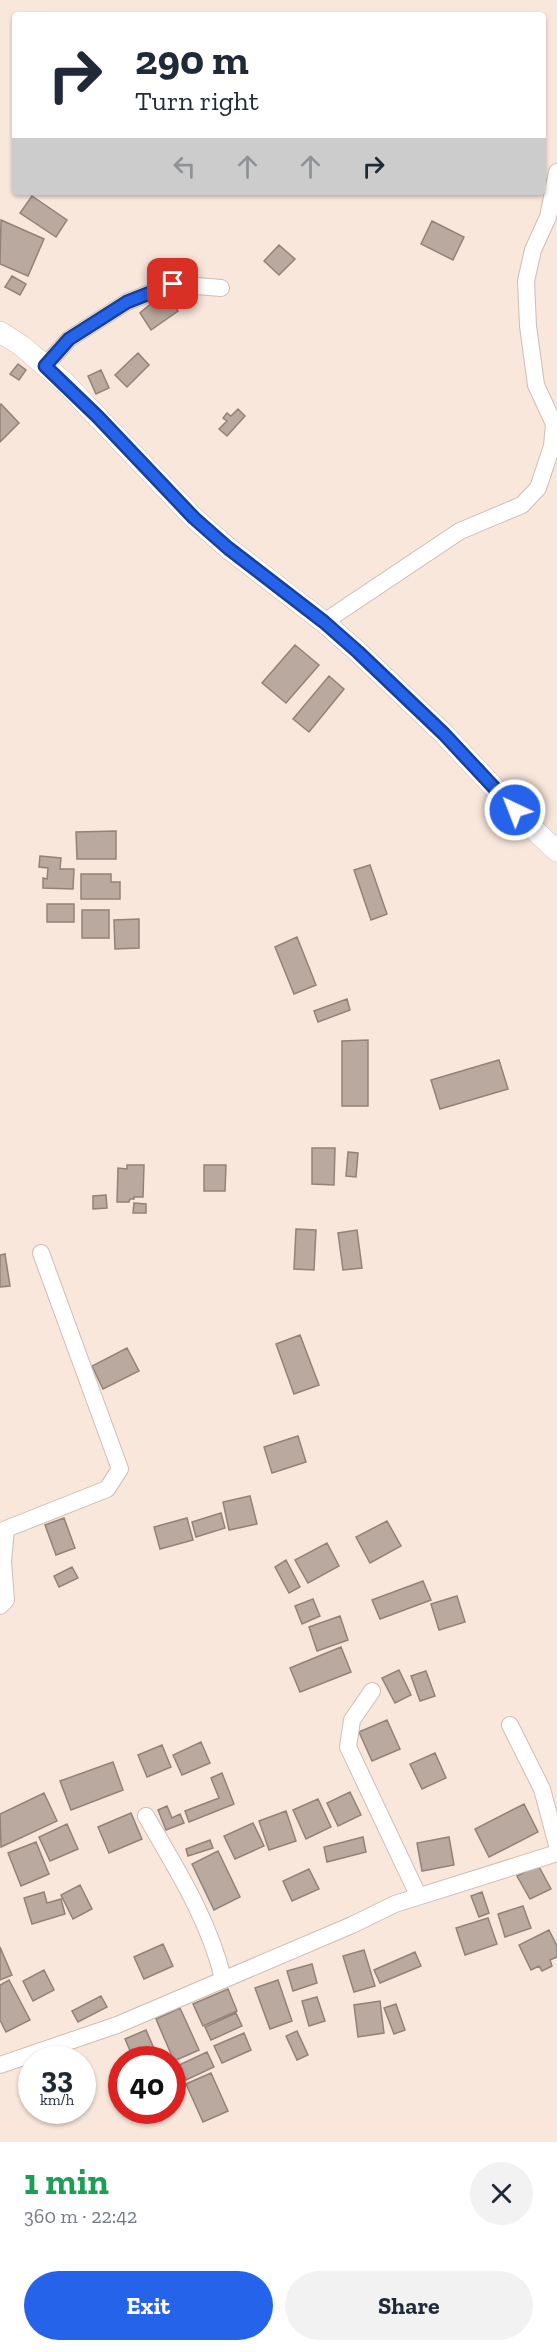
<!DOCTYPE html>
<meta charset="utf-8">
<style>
body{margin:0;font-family:"Zilla Slab",serif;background:#f2f2f3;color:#1f2937;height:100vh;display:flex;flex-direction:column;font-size:22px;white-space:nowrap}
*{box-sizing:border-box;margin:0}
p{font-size:20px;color:#747a83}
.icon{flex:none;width:33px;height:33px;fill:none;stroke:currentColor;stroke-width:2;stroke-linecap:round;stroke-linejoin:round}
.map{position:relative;height:2142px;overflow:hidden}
.drawer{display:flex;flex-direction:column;background:#fff;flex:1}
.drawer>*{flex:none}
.top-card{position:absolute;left:12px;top:12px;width:534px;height:183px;border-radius:6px;box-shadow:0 2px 4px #0004;background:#fff;color:#1f2937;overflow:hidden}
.speed{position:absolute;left:18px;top:2046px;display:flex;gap:12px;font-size:30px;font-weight:700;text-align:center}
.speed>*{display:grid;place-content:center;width:78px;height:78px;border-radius:50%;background:#fff;box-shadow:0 2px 4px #0004;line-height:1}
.speed small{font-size:15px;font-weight:400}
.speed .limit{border:9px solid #d22;background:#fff;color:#111}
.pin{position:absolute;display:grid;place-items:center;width:51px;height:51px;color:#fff;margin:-26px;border-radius:12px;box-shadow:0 3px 9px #0006}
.me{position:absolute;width:66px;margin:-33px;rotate:317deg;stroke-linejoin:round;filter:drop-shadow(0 0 4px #0008)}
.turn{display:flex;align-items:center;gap:21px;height:126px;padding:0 24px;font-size:27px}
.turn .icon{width:78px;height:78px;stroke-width:2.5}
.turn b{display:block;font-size:42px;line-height:51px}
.lanes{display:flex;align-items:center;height:57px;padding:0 24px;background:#0003;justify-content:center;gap:30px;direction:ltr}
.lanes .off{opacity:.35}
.round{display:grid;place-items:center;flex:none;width:63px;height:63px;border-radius:32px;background:#f2f2f3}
.headline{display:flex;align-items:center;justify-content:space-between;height:102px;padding:0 24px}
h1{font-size:36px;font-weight:700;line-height:45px;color:#1e9e55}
.cta{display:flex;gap:12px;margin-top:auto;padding:12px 24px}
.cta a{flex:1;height:69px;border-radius:36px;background:#2563eb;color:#fff;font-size:24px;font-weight:700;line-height:69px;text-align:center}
.cta a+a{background:#f2f2f3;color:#1f2937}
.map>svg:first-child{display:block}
.building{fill:#baa99e;stroke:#928278;stroke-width:1.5}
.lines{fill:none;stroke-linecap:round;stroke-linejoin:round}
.minor-casing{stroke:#cebdb3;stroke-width:18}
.tertiary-casing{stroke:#cebdb3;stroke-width:22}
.minor{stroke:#fff;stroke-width:16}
.tertiary{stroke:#fff;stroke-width:21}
.route-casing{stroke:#184099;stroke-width:15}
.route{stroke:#2563eb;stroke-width:10}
</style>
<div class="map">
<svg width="557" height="2142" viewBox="0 0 557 2142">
<rect width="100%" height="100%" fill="#f9e7dc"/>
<path class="building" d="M32,196l35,24 -11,17 -36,-24z
M1,220l43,19 -16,37 -28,-12z
M432,221l32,16 -11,23 -32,-16z
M279,245l16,14 -16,16 -15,-14z
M12,276l14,8 -6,11 -15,-8z
M167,294l11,17 -27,19 -11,-17 19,-16 1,2z
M138,353l11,12 -22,22 -12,-12z
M18,364l8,6 -7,10 -9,-6z
M101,370l8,18 -13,6 -8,-18z
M1,404l18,19 -19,19v-37z
M238,409l7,7 -18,20 -8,-7 8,-8 -4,-3 4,-5 4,3z
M295,645l24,20 -33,38 -24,-20z
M329,676l15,13 -35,43 -16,-13z
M116,831v28h-39l-1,-27z
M40,856l21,2 -1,11h14l-1,20 -30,-1v-10l4,1 1,-11 -9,-1z
M370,865l17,49 -16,6 -17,-50z
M81,874h30v8h9v17h-39z
M47,904h27v18h-27z
M82,910h27v28h-27z
M139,919v29l-24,1 -1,-29z
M297,937l19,48 -22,9 -19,-47z
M347,999l3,11 -32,12 -4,-11z
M368,1040v66h-26v-65z
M499,1060l9,29 -68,20 -9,-29z
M312,1148h23l-1,37 -22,-1z
M348,1152l10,1 -2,24 -10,-1z
M127,1165h17l-1,32h-9v2h-4l-1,3h-12l1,-34 9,1z
M204,1165h22l-1,26h-21z
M106,1195l1,13 -14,1v-13z
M134,1203l12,1v9h-13z
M296,1229l20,1 -2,40 -20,-1z
M357,1230l5,38 -19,2 -5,-37z
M5,1254l5,32 -10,1v-32z
M300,1335l19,50 -25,9 -18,-50z
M127,1348l12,23 -36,18 -11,-23z
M298,1436l8,26 -34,11 -8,-26z
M250,1496l7,28 -28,6 -6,-28z
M221,1513l4,15 -29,9 -4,-15z
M64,1518l11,30 -19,7 -11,-30z
M187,1518l6,22 -33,9 -6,-22z
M387,1521l14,25 -31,17 -14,-26z
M327,1543l12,23 -31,17 -13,-23z
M286,1560l14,27 -11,6 -14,-26z
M72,1567l6,11 -19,9 -5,-11z
M423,1581l8,19 -51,19 -8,-19z
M457,1596l8,26 -26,8 -8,-26z
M313,1599l7,17 -18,8 -7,-18z
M340,1616l8,24 -31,11 -8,-24z
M341,1647l10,25 -51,20 -10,-24z
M399,1670l12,25 -16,8 -13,-25z
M426,1671l9,25 -15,5 -9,-25z
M387,1720l13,29 -28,12 -13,-29z
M201,1742l9,21 -28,12 -9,-20z
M162,1745l9,22 -24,10 -9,-22z
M435,1753l11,25 -24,11 -12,-25z
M113,1762l10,28 -52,20 -11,-29z
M222,1773l12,31 -45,18 -4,-11 34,-13 -8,-20z
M350,1792l11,23 -23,11 -11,-23z
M44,1793l13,28 -56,26 -1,-33z
M318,1799l13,28 -25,12 -13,-29z
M524,1804l14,28 -49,25 -14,-28z
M167,1806l5,12 8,-4 4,9 -18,7 -8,-20z
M286,1811l10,30 -27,9 -10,-29z
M131,1813l11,26 -33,14 -11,-26z
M253,1823l11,23 -29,13 -11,-23z
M67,1824l11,25 -28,12 -11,-24z
M363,1837l3,15 -39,10 -3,-15z
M449,1837l5,28 -32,6 -5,-28z
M210,1840l3,8 -25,8 -2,-7z
M36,1842l13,32 -28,12 -13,-33z
M218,1851l22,46 -26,13 -22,-46z
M538,1865l13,24 -21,10 -13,-23z
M309,1869l10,20 -27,12 -9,-20z
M80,1885l12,24 -19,10 -12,-24z
M44,1892l3,11 14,-4 4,15 -33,10 -8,-26z
M482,1892l7,21 -10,4 -8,-21z
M523,1906l8,22 -26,9 -7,-23z
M488,1918l9,26 -32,11 -9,-27z
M549,1930l8,16v11l-7,3 2,6 -10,5 -3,-5 -8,4 -12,-25z
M163,1944l10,22 -29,13 -10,-22z
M0,1947l12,28 -12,5z
M364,1950l11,36 -21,6 -11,-36z
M415,1952l6,14 -41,17 -6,-13z
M312,1964l5,19 -24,8 -6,-20z
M44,1970l10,20 -21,11 -10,-20z
M9,1980l21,40 -24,12 -6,-12v-35z
M278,1980l14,41 -22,8 -15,-41z
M228,1989l9,22 -34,15 -10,-22z
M101,1996l6,11 -29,15 -6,-11z
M317,1997l8,24 -16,5 -7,-25z
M380,2001l4,32 -26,4 -4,-32z
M396,2004l9,26 -11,4 -10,-26z
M180,2008l19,42 -25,11 -18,-42z
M236,2013l6,13 -31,14 -6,-13z
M146,2030l13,30h-25l-9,-21z
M297,2031l11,24 -11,5 -11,-24z
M244,2033l7,17 -29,13 -8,-17z
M207,2052l7,15 -28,13 -7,-15z
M211,2073l17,38 -25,11 -17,-38z"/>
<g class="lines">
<defs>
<path id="minor" d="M45,366l24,-27 58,-37 46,-18 48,4
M324,622l136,-91 62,-26 16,-17 14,-42 2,-22 -18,-39 -8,-59 -2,-45 7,-31 15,-33 9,-45
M0,1606l6,-6 -3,-38 3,-33 101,-40 13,-20 -79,-216
M372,1691l-20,29 -4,27 70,148
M510,1725l32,64 15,56
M146,1816c31,54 62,102 77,162
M0,2065l117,-40 235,-100 43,-21 162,-51"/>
<path id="tertiary" d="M0,332l22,14 43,37 129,135 34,30 96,74 34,30 86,82 84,90 29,27"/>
</defs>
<use href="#minor" class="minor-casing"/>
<use href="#tertiary" class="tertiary-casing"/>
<use href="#minor" class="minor"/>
<use href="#tertiary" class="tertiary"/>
</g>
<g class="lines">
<defs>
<path id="route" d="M173,284l-46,18 -58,37 -24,27 53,51 96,101 34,30 96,74 34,30 86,82 71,76"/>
</defs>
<use href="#route" class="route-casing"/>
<use href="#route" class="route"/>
</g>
</svg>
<div class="speed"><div>33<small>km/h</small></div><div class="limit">40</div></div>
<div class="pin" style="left:173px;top:284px;background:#d93025"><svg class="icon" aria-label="arrive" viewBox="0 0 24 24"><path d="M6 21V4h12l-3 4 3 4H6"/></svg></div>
<svg class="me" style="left:515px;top:810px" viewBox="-20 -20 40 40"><circle r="17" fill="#2563eb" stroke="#fff" stroke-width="3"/><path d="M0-11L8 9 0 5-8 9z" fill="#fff"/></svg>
<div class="top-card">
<div class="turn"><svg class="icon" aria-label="right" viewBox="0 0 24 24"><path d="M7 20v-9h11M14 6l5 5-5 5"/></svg><div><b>290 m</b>Turn right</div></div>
<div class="lanes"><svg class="icon off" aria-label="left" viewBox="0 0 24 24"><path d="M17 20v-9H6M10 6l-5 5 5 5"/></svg><svg class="icon off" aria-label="ahead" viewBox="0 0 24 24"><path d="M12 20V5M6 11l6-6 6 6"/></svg><svg class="icon off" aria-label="ahead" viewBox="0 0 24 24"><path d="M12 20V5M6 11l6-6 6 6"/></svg><svg class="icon" aria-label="right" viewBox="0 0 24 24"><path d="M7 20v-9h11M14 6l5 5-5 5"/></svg></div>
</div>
</div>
<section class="drawer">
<div class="headline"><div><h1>1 min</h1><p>360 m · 22:42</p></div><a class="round"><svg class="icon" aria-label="close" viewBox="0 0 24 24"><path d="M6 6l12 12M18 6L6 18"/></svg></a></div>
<div class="cta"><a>Exit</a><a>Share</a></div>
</section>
